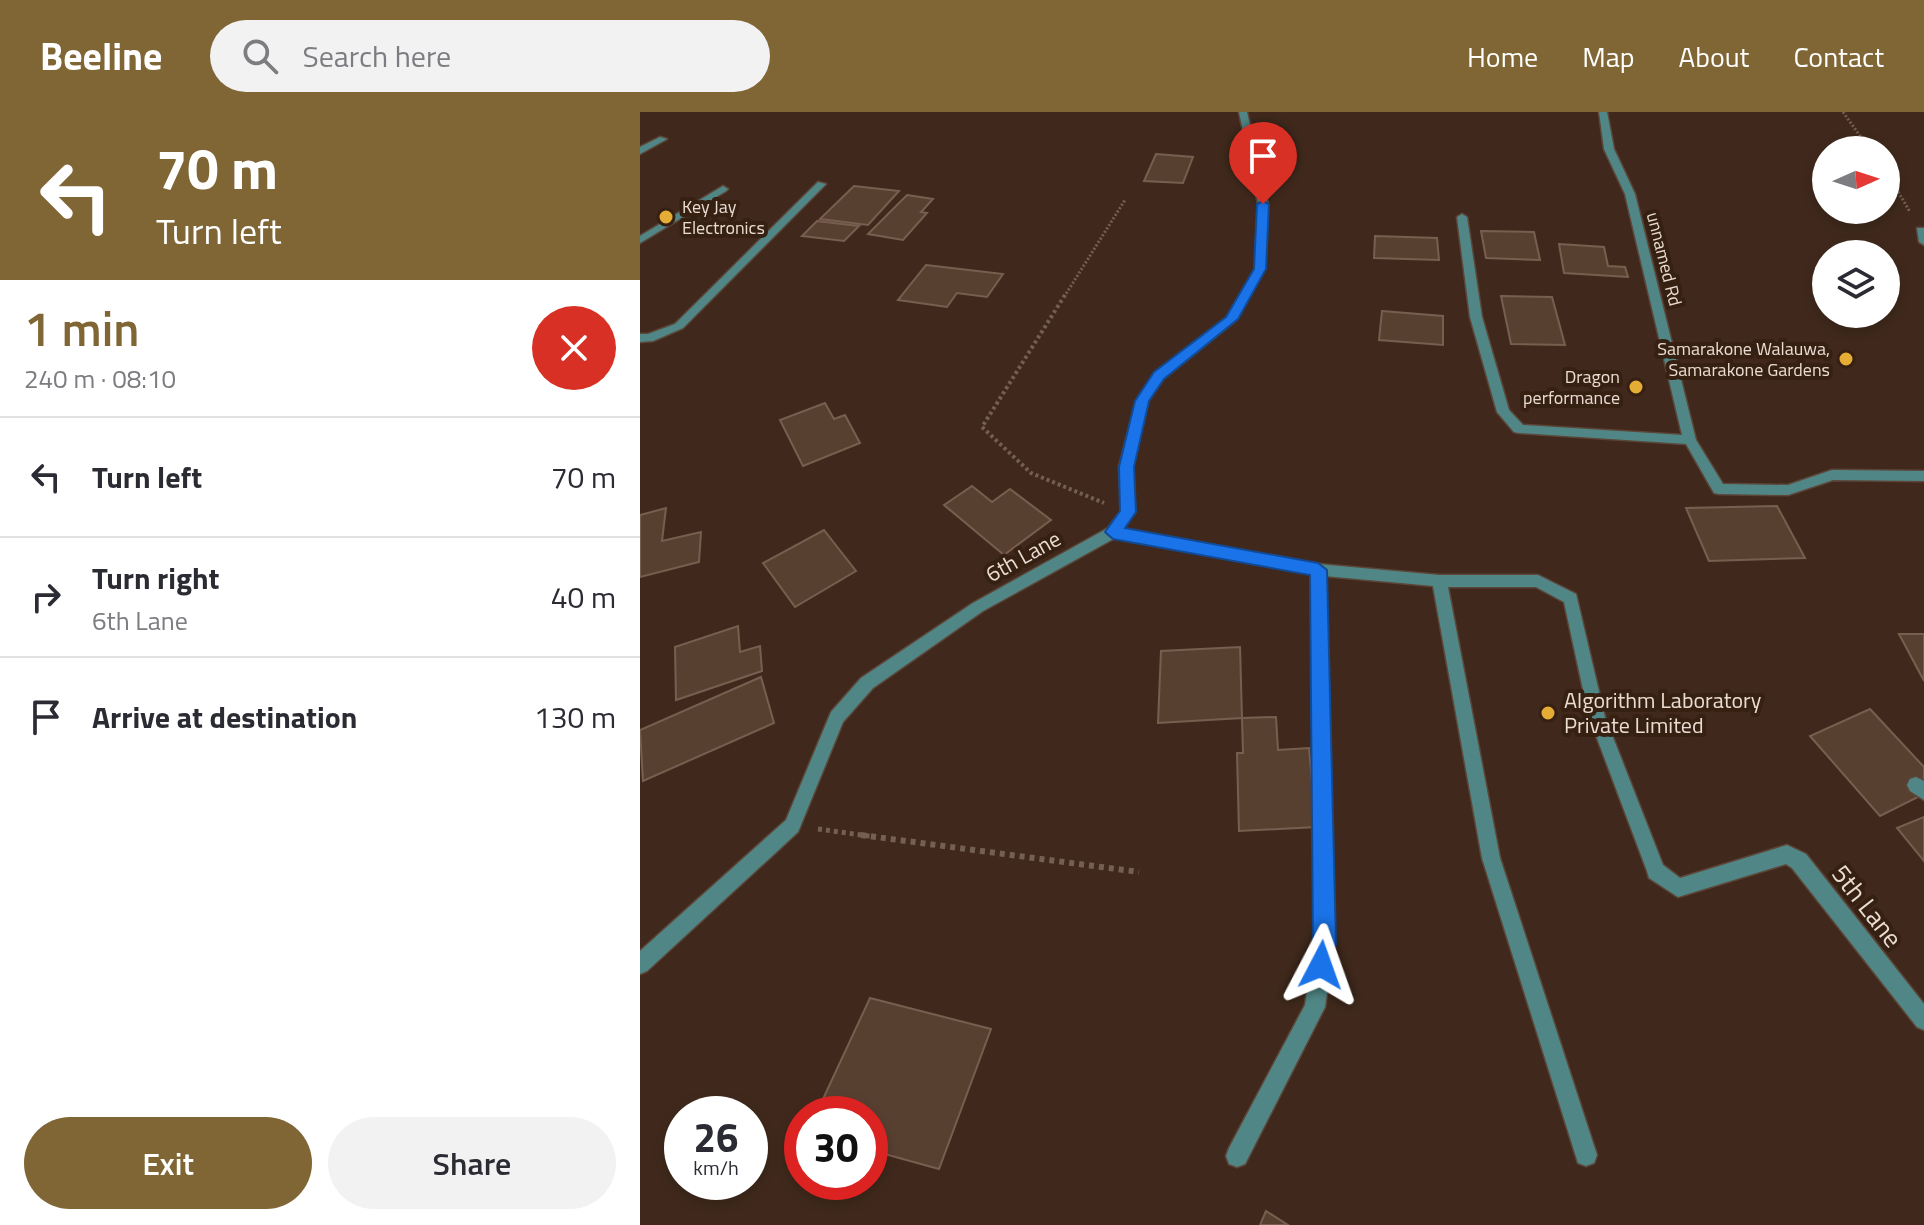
<!DOCTYPE html>
<meta charset="utf-8">
<style>
body{margin:0;font-family:"Titillium Web",sans-serif;background:#f2f2f3;color:#2b2b33;height:100vh;display:flex;flex-direction:column;font-size:30px;white-space:nowrap}
*{box-sizing:border-box;margin:0}
p{font-size:26px;color:#7c7c81}
.icon{flex:none;width:44px;height:44px;fill:none;stroke:currentColor;stroke-width:2;stroke-linecap:round;stroke-linejoin:round}
.map{position:relative;flex:1;overflow:hidden}
.drawer{display:flex;flex-direction:column;background:#fff;width:640px}
.drawer>*{flex:none}
.guide{background:#7f6634;color:#fff;overflow:hidden}
.needle{width:52px;rotate:87deg}
.fabs{position:absolute;left:1172px;top:24px;display:grid;gap:16px}
.fabs a{display:grid;place-items:center;width:88px;height:88px;border-radius:50%;background:#fff;box-shadow:0 4px 12px #0003;font-size:40px}
.speed{position:absolute;left:24px;top:984px;display:flex;gap:16px;font-size:40px;font-weight:700;text-align:center}
.speed>*{display:grid;place-content:center;width:104px;height:104px;border-radius:50%;background:#fff;box-shadow:0 4px 12px #0003;line-height:1}
.speed small{font-size:20px;font-weight:400}
.speed .limit{border:12px solid #d22;background:#fff;color:#111}
.pin{position:absolute;display:grid;place-items:center;width:68px;height:68px;color:#fff;margin:-82px -34px;border-radius:50% 50% 50% 0;rotate:-45deg;box-shadow:0 0 8px #0007}
.pin .icon{rotate:45deg}
.me{position:absolute;width:88px;margin:-44px;rotate:4deg;stroke-linejoin:round;filter:drop-shadow(0 0 6px #0008)}
.turn{display:flex;align-items:center;gap:28px;height:168px;padding:0 24px;font-size:36px}
.turn .icon{width:104px;height:104px;stroke-width:2.5}
.turn b{display:block;font-size:56px;line-height:68px}
.round{display:grid;place-items:center;flex:none;width:84px;height:84px;border-radius:42px;background:#f2f2f3}
.head{display:flex;align-items:center;justify-content:space-between;height:136px;padding:0 24px}
h1{font-size:48px;font-weight:600;line-height:60px;color:#7f6634}
.action{display:flex;gap:16px;margin-top:auto;padding:16px 24px}
.action a{flex:1;height:92px;border-radius:48px;background:#7f6634;color:#fff;font-size:32px;font-weight:600;line-height:92px;text-align:center}
.action a+a{background:#f2f2f3;color:#2b2b33}
ul{padding:0;list-style:none}
li{display:flex;align-items:center;gap:24px;height:120px;padding:0 24px;border-top:2px solid #e1e1e2}
li div{flex:1}
li b{display:block;font-size:30px}
li em{font-style:normal}
header{display:flex;align-items:center;gap:48px;box-sizing:border-box;height:112px;padding:0 40px;background:#7f6634;color:#fff}
header strong{font-size:38px}
nav{display:flex;gap:44px;margin-inline-start:auto;font-size:28px}
.search{width:560px;height:72px;background:#f2f2f3;display:flex;align-items:center;gap:20px;box-sizing:border-box;padding:0 28px;border-radius:44px;color:#7c7c81;font-size:30px}
main{display:flex;flex:1;min-height:0}
.map>svg:first-child{display:block}
.building{fill:#584031;stroke:#785e4f;stroke-width:2}
.lines{fill:none;stroke-linecap:round;stroke-linejoin:round}
.street-casing{stroke:#5b4639;stroke-width:3}
.path-far3{stroke:#745f53;stroke-width:3;stroke-dasharray:2 2;stroke-linecap:butt}
.path-far2{stroke:#745f53;stroke-width:4;stroke-dasharray:3 3;stroke-linecap:butt}
.path-far1{stroke:#745f53;stroke-width:5;stroke-dasharray:4 4;stroke-linecap:butt}
.path{stroke:#745f53;stroke-width:6;stroke-dasharray:5 5;stroke-linecap:butt}
.street{fill:#508786;fill-rule:evenodd}
.route{fill:#1a73e8;stroke:#114b97;stroke-width:2}
.poi-dot{fill:#e5ad36;stroke:#352012;stroke-width:3}
.labels{text-anchor:middle;stroke-width:8;stroke-linejoin:round;paint-order:stroke}
.far-poi-label{font-size:18px;fill:#ebdcd3;stroke:#352012;text-anchor:end}
.far-street-label{font-size:18px;fill:#ebdcd3;stroke:#352012}
.street-label{font-size:22px;fill:#ebdcd3;stroke:#352012}
.poi-label{font-size:22px;fill:#ebdcd3;stroke:#352012;text-anchor:start}
.near-street-label{font-size:26px;fill:#ebdcd3;stroke:#352012}
</style>
<header>
<strong>Beeline</strong>
<div class="search"><svg class="icon" aria-label="search" viewBox="0 0 24 24"><circle cx="10" cy="10" r="6"/><path d="M15 15l6 6"/></svg>Search here</div>
<nav><a>Home</a><a>Map</a><a>About</a><a>Contact</a></nav>
</header>
<main>
<section class="drawer">
<div class="guide">
<div class="turn"><svg class="icon" aria-label="left" viewBox="0 0 24 24"><path d="M17 20v-9H6M10 6l-5 5 5 5"/></svg><div><b>70 m</b>Turn left</div></div>
</div>
<div class="head"><div><h1>1 min</h1><p>240 m · 08:10</p></div><a class="round" style="background:#d93025;color:#fff"><svg class="icon" aria-label="close" viewBox="0 0 24 24"><path d="M6 6l12 12M18 6L6 18"/></svg></a></div>
<ul>
<li><svg class="icon" aria-label="left" viewBox="0 0 24 24"><path d="M17 20v-9H6M10 6l-5 5 5 5"/></svg><div><b>Turn left</b></div><em>70 m</em></li>
<li><svg class="icon" aria-label="right" viewBox="0 0 24 24"><path d="M7 20v-9h11M14 6l5 5-5 5"/></svg><div><b>Turn right</b><p>6th Lane</p></div><em>40 m</em></li>
<li><svg class="icon" aria-label="arrive" viewBox="0 0 24 24"><path d="M6 21V4h12l-3 4 3 4H6"/></svg><div><b>Arrive at destination</b></div><em>130 m</em></li>
</ul>
<div class="action"><a>Exit</a><a>Share</a></div>
</section>
<div class="map">
<svg width="1284" height="1113" viewBox="0 0 1284 1113">
<rect width="100%" height="100%" fill="#40291c"/>
<path class="building" d="M516,42l37,3 -10,26 -39,-2z
M214,74l45,5 -31,34 -48,-6z
M267,83l26,4 -12,13 6,1 -24,27 -35,-6z
M177,109l42,5 -15,15 -42,-5z
M841,119l53,1 6,28 -54,-2z
M735,124l62,2 2,22 -65,-2z
M919,132l45,3 4,19 17,1 3,10 -64,-4z
M286,153l77,9 -16,23 -30,-4 -10,14 -49,-7z
M861,184l51,1 13,48 -54,-1z
M742,199l61,5v29l-64,-5z
M185,291l9,16 11,-4 15,28 -57,23 -23,-46z
M332,374l20,16 18,-13 41,31 -47,35 -60,-50z
M1137,394l28,52 -96,3 -23,-53z
M26,396l-4,33 39,-9 -2,30 -59,15v-62z
M184,418l32,41 -61,36 -32,-44z
M98,514l2,26 20,-6 2,25 -86,29 -1,-53z
M1259,522h25v47z
M600,535l2,71 -84,5 3,-72z
M121,565l13,46 -131,58 -3,-51z
M1230,597l54,58v27l-44,22 -70,-80z
M636,605l2,33 31,-2 7,79 -77,4 -2,-78h6l-1,-35z
M1284,705v44l-27,-33z
M230,886l121,31 -52,140 -69,-19v-36h-54z
M626,1099l22,14h-28z"/>
<g class="lines">
<defs>
<path id="street" d="M599,0h8l21,92 -3,65 -30,52 -72,58 -15,22 -15,66 2,45 -12,17 195,35 121,11h99l38,19 29,123 58,148 17,13 107,-33 19,9 118,150v26l-7,-3 -125,-159 -6,-4 -108,33 -29,-19 -2,-7 -58,-154 -25,-115 -28,-15h-88l52,271 97,297 -3,8 -8,3 -8,-3 -96,-305 -49,-272 -108,-10 9,368 -9,63 -80,157 -8,3 -8,-3 -3,-8 3,-8 76,-143 9,-61 -3,-370 -196,-36 -132,73 -110,77 -30,34 -45,110 -151,139 -7,3v-23l146,-131 45,-108 30,-34 112,-75 135,-75 13,-17 -2,-44 17,-66 19,-28 72,-56 28,-48 3,-65z
M959,0h8l7,37 21,45 61,246 27,44 65,1 44,-15 92,1v10l-91,-1 -45,15 -69,-1 -5,-1 -28,-49 -167,-11 -5,-1 -17,-20 -27,-95 -13,-100 5,-3 5,3 15,100 27,93 14,15 159,10 -57,-241 -21,-45z
M20,25l7,2 -27,15v-7z
M178,70l8,2 -143,144 -30,13 -13,1v-8h8l27,-10z
M83,74l5,3 -2,2 -86,52v-7z
M1277,116h7v17l-5,-3z
M1276,665l8,4v19l-14,-9 -3,-6 3,-6z"/>
</defs>
<use href="#street" class="street-casing"/>
<path class="path-far3" d="M1203,0l27,38
M1246,59l24,41
M424,185l61,-97"/>
<path class="path-far2" d="M425,183l-83,132 49,46 73,30"/>
<path class="path-far1" d="M178,717l58,8"/>
<path class="path" d="M221,723l278,37"/>
<use href="#street" class="street"/>
</g>
<path class="route" d="M623,89l6,3 -3,65 -28,50 -74,60 -15,22 -15,66 2,45 -11,16 193,35 9,7 9,374 -7,29 -8,3 -8,-3 -3,-8 3,-21 -3,-369 -197,-36 -8,-7 15,-21 -1,-44 16,-66 19,-29 72,-55 28,-48 3,-65z"/>
<g class="poi-dot">
<circle cx="26" cy="105" r="8"/>
<circle cx="1206" cy="247" r="8"/>
<circle cx="996" cy="275" r="8"/>
<circle cx="908" cy="601" r="8"/>
</g>
<g class="labels">
<g class="far-poi-label">
<text x="42" y="101" text-anchor="start">Key Jay<tspan x="42" dy="21">Electronics</tspan></text>
<text x="1190" y="243">Samarakone Walauwa,<tspan x="1190" dy="21">Samarakone Gardens</tspan></text>
<text x="980" y="271">Dragon<tspan x="980" dy="21">performance</tspan></text>
</g>
<g class="far-street-label">
<text transform="translate(1024 147) rotate(76)" y="6">unnamed Rd</text>
</g>
<g class="street-label">
<text transform="translate(383 444) rotate(-29)" y="8">6th Lane</text>
</g>
<g class="poi-label">
<text x="924" y="596">Algorithm Laboratory<tspan x="924" dy="25">Private Limited</tspan></text>
</g>
<g class="near-street-label">
<text transform="translate(1227 794) rotate(52)" y="9">5th Lane</text>
</g>
</g>
</svg>
<div class="fabs">
<a><svg class="needle" viewBox="-14 -14 28 28"><path d="M0-13l5 13h-10z" fill="#e53935"/><path d="M0 13l5-13h-10z" fill="#7c7c81"/></svg></a>
<a><svg class="icon" aria-label="layers" viewBox="0 0 24 24"><path d="M12 4l9 5-9 5-9-5zM3 14l9 5 9-5"/></svg></a>
</div>
<div class="speed"><div>26<small>km/h</small></div><div class="limit">30</div></div>
<div class="pin" style="left:623px;top:92px;background:#d93025"><svg class="icon" aria-label="arrive" viewBox="0 0 24 24"><path d="M6 21V4h12l-3 4 3 4H6"/></svg></div>
<svg class="me" style="left:681px;top:853px" viewBox="-20 -20 40 40"><path d="M0-17L14 15 0 8-14 15z" fill="#1a73e8" stroke="#fff" stroke-width="4"/></svg>
</div>
</main>
